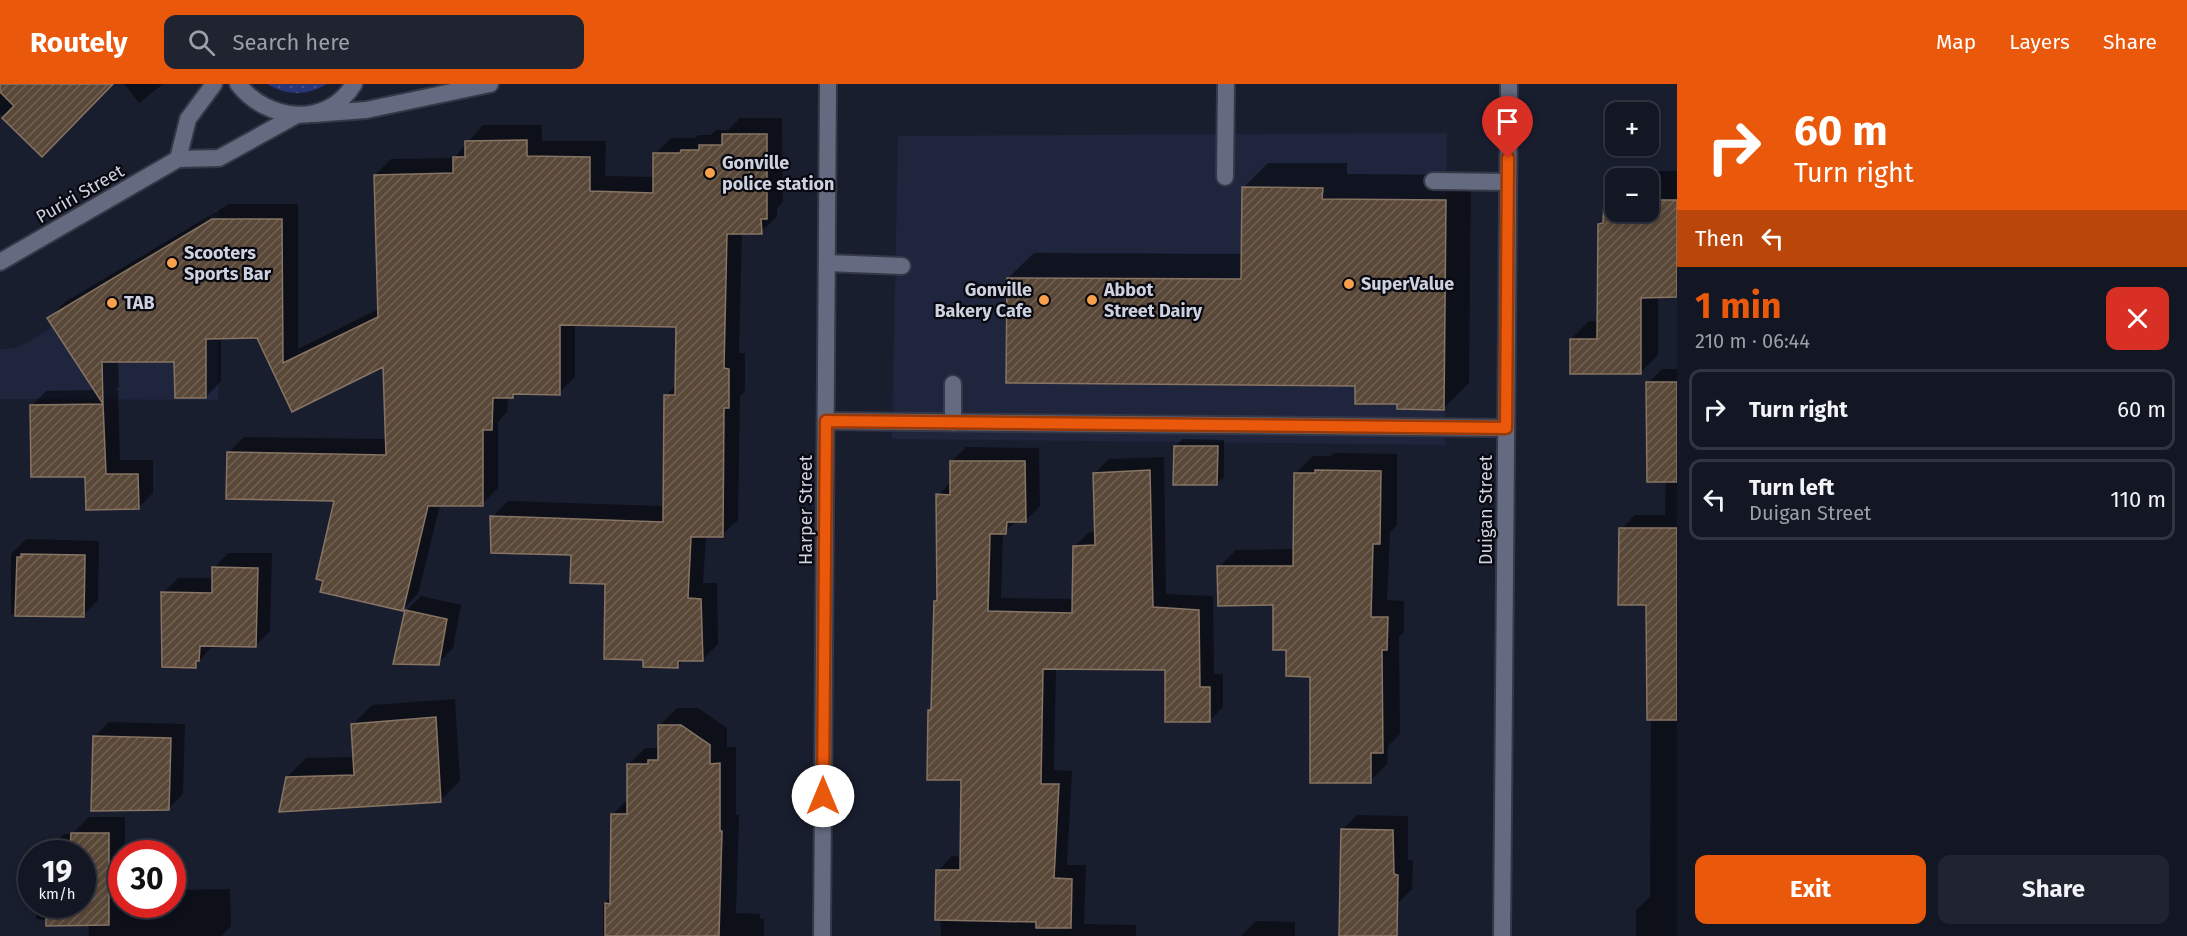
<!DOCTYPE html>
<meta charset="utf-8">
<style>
body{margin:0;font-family:"Fira Sans",sans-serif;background:#202330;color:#f1f3f6;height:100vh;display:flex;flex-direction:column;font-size:22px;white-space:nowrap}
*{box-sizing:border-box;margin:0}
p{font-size:20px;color:#9d9fa6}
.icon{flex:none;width:33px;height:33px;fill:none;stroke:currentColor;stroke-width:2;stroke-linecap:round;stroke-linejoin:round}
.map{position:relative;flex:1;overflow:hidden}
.details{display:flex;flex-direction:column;background:#131623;width:510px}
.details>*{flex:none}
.banner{background:#ea580c;color:#fff;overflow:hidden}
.tools{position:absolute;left:1605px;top:18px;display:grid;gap:12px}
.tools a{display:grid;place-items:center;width:54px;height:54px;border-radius:12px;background:#131623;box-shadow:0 3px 9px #0003,0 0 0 2px #323541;font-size:30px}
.speed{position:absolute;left:18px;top:756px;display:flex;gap:12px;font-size:30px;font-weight:700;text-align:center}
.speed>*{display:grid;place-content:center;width:78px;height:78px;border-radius:50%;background:#131623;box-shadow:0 3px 9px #0003,0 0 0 2px #323541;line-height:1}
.speed small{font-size:15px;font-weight:400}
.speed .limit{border:9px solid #d22;background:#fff;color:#111}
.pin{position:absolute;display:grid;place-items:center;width:51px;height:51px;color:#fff;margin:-62px -26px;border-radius:50% 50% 50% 0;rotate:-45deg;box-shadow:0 0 6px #0007}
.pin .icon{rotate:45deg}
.me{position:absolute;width:66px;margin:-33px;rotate:0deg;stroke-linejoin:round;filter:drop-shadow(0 0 4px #0008)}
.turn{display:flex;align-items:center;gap:21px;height:126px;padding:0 18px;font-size:27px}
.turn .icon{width:78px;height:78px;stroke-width:2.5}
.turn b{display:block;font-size:42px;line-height:51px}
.then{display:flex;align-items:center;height:57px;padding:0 18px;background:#0003;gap:12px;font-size:22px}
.round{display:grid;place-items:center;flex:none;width:63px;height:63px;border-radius:12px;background:#202330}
.head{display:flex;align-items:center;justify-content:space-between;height:102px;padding:0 18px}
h1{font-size:36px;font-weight:700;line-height:45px;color:#ea580c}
.button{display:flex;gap:12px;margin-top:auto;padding:12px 18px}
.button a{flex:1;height:69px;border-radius:12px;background:#ea580c;color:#fff;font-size:24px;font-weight:700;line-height:69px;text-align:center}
.button a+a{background:#202330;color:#f1f3f6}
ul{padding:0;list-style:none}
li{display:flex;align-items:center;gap:18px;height:81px;margin:0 12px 9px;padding:0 6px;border:3px solid #323541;border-radius:12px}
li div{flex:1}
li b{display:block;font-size:22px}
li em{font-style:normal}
header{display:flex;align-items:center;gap:36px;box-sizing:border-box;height:84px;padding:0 30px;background:#ea580c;color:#fff}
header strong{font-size:28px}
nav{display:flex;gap:33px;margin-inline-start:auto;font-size:21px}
.search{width:420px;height:54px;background:#202330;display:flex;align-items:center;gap:15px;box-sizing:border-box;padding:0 21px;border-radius:12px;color:#9d9fa6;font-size:22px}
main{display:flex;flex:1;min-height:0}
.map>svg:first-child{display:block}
.built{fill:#1e253c}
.grass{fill:url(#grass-dots)}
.shadow{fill:#0007}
.building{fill:url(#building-hatch);stroke:#877464;stroke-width:1.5}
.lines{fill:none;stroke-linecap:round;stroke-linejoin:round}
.service-casing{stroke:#353847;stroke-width:20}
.minor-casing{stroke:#353847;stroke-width:20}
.tertiary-casing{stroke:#353847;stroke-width:20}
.service{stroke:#646a7f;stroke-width:16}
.minor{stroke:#646a7f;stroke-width:16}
.tertiary{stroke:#646a7f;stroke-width:16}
.route-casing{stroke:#983908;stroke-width:15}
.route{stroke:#ea580c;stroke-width:10}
.poi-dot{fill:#f8a04b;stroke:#070810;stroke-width:2}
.labels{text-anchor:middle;stroke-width:4.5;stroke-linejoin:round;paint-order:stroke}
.poi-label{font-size:18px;font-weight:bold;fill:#ced2de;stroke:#070810;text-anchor:start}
.street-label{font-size:18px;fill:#ced2de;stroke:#070810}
</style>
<header>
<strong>Routely</strong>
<div class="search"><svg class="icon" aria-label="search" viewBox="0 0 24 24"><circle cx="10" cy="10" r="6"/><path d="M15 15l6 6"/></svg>Search here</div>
<nav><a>Map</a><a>Layers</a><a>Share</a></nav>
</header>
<main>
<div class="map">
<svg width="1677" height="852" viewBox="0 0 1677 852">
<defs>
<pattern id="grass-dots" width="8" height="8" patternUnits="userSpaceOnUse" patternTransform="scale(1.5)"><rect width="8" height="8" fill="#283577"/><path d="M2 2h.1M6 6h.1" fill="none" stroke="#46518a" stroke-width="1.8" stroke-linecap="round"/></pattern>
<pattern id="building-hatch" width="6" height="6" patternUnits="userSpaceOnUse" patternTransform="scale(1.5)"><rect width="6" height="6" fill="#594738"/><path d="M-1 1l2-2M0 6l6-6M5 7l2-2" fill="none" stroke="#706154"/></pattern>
</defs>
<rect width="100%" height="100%" fill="#191e2f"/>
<path class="built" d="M1447,49l-2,312 -553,-6 6,-303z
M218,124v192l-218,-1v-50l17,-1 36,-21 -5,-10 148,-89z"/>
<path class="grass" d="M267,0h60c-21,12 -39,12 -60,0z"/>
<path class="shadow" d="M0,0h112l-70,71 -42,-41z
M124,0h39l-24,19z
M740,34h42l1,84 -6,6v8l-16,16h-19l-3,121h6v38l-5,5 -2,124 -16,15h-16l-3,48h14l1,61 -16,16h-18l-7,6 -33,-7 -37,-76 -35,-30 -80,-36 16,-16 156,5 2,-110 10,-11 1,-60 -102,-2v54l-16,16h-43l-8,4 -1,15 -9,10v66l-16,16 -42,1 -22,89 -16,16 -66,-110 -108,-47 16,-16 143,2 -2,-74 -92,45 -35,-73h-37v44l-15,16 -30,-37h-58l1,27 -4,3h3l2,70h33v33l-15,15 -51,-33 -56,-69 15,-15 50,-1 -47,-72 16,-16 164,-98h69v145l81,-40 -4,-134 16,-16 63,-1 29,-33h59v16h64l-1,35 50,1v-23l16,-16h24l3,-3h13l5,-5h12z
M1268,79h79v11l124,1 -2,208 -25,25 -45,-6 -43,-18 -348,-106 26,-25 209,1v-66z
M1648,87h29v125h-19v59l-18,18 -69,-34 18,-18h9l1,-97 6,-5v-18l11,-11v22h32v-34h-7z
M1662,285h15v567h-41v-26l14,-13 1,-182 -3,-111 -27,-75 14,-14h30l1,-53 -18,-79z
M1183,355l41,1v37l-8,7 -41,-38z
M966,363l73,1 1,58 -14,14h-8l-15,13 -2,65 73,1 1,-53 14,-14h7l-1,-59 14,-14 55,-2 2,137 47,2 1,78h9v33l-14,14 -43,-53h-110l-2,102 18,1 -5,94h19l-2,59 52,1v11h-195l-3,-65 14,-15 10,1 1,-78 -34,-68 4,-4 2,-105 3,-3v-104l14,-14v-20z
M1334,369l63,1v71l-7,7 -3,68 17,1v31l-5,5 1,97 -12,12 -1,18 -17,17 -58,-106 -24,-27 -13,-44 -56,-37 17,-17 59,-1v-75l18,-18h17z
M26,455l73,2 -1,59 -15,15 -72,-1v-60z
M228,469h44l-2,78 -15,15 -42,-1 -18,21 -32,-73 15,-15h36v-10z
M421,512l40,9 -8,43 -15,15 -32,-52z
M455,615l5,82 -19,19 -154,-23 19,-19 49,-1 -2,-33 19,-19z
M677,624h21l29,20v19h9v68h3l-3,98 24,1v5l4,-1v18h-161v-32l8,-8 2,-82 15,-15v-34l17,-17h15v-23z
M109,638l76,2 -2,70 -14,14 -75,-71z
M1357,731l51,1v44h5l-1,29 -21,21 -49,-80z
M89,733h36v37h-3v50h50v-14l58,-1 1,37 -10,10h-132l-1,-12 -52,-5v-15h46v-50l-35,-3 17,-17h8z
M1256,837l39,1v14h-54z"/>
<path class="building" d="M0,0h113l-71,73 -40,-39 12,-12 -14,-14z
M722,50h45v85h-6l1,15h-35l-3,134 5,1v39h-5l-1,129h-32l-3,61 13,1 2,62h-25v7l-35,-1v-7l-39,-1 1,-75 -35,-1 1,-28 -80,-2 -1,-37 173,6 1,-127h11l1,-68 -116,-2v70l-47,-1v4h-20l-1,32h-9v76h-55l-25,105 -83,-19 3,-11 -7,-2 18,-78 -108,-2 1,-47 159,3 -3,-88 -91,45 -35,-74 -51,1v59h-31l-1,-36h-72l1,42 -56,-86 165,-99h70l1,144 95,-46 -4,-142 79,-2v-16h12v-16l62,-1v16l63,1v34l63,2v-40h27l1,-3h18v-5h23z
M1242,103l81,1 -1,11 124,1 -2,210 -47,-1v-5h-42v-18l-349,-3 1,-105 234,1z
M1604,116h12v12h32v-12h29v97l-36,1v76h-71v-35h27l1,-115 5,-1z
M1646,298h31v100h-30z
M103,320l3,70h32l1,35 -53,1 -1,-33h-54l-1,-72z
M1174,362h44l-1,39h-44z
M950,377h75l1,61h-19l-1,12h-16l-2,77 84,2 1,-67 22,-1 -2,-72 57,-3 3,137 46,3 1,77h10v35h-45v-52l-122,-1 -2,115h18l-5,94 18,1 -1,49h-35v-6l-101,-2 1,-50h24l1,-90h-34l1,-70h3l3,-109h3l-1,-107 14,1z
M1315,386l66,1 -1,73h-7l-2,73h17l-1,33h-5l1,103h-12v30h-61v-106l-24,-1v-26h-13v-45l-55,1 -1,-40h76l1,-93h21z
M1619,444h58v192h-30l-1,-115h-28z
M21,470l64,1 -1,62 -69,-1 2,-59h4z
M212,483l46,1 -2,79 -56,-1 -1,15h-3v7l-34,-1 -1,-75 51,1z
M405,526l42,9 -8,46 -46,-1z
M436,633l5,85 -162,10 7,-35 68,-2 -3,-51z
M658,641h23l29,20v19l10,-1v68h2l-3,105h-114v-33l5,1 1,-90h16v-50h21v-4h10z
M93,652l78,2 -2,72 -78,1z
M1341,745l52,1 1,44 4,1 -1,61h-58z
M71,749h38v92l-63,1v-22h36v-50h-37v-4h25z"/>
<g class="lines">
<defs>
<path id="service" d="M1225,93l1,-93
M1433,97l75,1
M827,179l75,3
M826,337l680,7
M953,339v-39"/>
<path id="minor" d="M178,75l10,-40 26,-35
M0,178l178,-103 41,-1 76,-42
M822,852l6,-852
M1502,852l7,-852"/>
<path id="tertiary" d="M238,0c30,38 89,44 116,0
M313,30l53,-4 124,-26"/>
</defs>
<use href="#service" class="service-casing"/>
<use href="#minor" class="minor-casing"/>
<use href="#tertiary" class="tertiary-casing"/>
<use href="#service" class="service"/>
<use href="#minor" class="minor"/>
<use href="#tertiary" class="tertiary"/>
</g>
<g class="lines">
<defs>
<path id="route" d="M823,712l3,-375 680,7 2,-270"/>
</defs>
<use href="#route" class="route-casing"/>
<use href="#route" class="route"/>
</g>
<g class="poi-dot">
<circle cx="710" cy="89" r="6"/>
<circle cx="172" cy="179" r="6"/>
<circle cx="1349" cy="200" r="6"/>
<circle cx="1044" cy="216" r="6"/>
<circle cx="1092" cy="216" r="6"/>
<circle cx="112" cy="219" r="6"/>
</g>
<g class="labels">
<g class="poi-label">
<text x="722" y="85">Gonville<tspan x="722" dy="21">police station</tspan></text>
<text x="184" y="175">Scooters<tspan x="184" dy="21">Sports Bar</tspan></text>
<text x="1361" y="206">SuperValue</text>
<text x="1032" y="212" text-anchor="end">Gonville<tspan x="1032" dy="21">Bakery Cafe</tspan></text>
<text x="1104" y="212">Abbot<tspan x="1104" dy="21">Street Dairy</tspan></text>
<text x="124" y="225">TAB</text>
</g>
<g class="street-label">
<text transform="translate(80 110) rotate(-30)" y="6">Puriri Street</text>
<text transform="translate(806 426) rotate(-90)" y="6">Harper Street</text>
<text transform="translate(1486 426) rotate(-90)" y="6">Duigan Street</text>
</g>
</g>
</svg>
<div class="tools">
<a>+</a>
<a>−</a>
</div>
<div class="speed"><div>19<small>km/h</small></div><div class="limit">30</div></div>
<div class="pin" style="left:1508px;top:74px;background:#d93025"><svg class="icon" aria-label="arrive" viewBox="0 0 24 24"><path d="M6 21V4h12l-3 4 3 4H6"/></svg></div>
<svg class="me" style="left:823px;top:712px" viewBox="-20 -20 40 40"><circle r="19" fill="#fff"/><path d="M0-13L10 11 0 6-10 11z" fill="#ea580c"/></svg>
</div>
<section class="details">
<div class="banner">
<div class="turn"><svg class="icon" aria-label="right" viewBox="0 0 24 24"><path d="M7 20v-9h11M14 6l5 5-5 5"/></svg><div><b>60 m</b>Turn right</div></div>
<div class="then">Then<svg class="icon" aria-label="left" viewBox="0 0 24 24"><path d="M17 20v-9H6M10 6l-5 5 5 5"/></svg></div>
</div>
<div class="head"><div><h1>1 min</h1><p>210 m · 06:44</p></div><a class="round" style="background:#d93025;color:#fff"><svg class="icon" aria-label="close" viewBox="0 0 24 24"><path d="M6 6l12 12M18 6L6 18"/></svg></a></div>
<ul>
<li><svg class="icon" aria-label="right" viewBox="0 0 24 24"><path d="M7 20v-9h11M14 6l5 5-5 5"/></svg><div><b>Turn right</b></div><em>60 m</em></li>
<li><svg class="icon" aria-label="left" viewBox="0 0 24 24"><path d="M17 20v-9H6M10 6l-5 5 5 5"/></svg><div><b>Turn left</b><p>Duigan Street</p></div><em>110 m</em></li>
</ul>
<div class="button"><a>Exit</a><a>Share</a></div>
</section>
</main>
